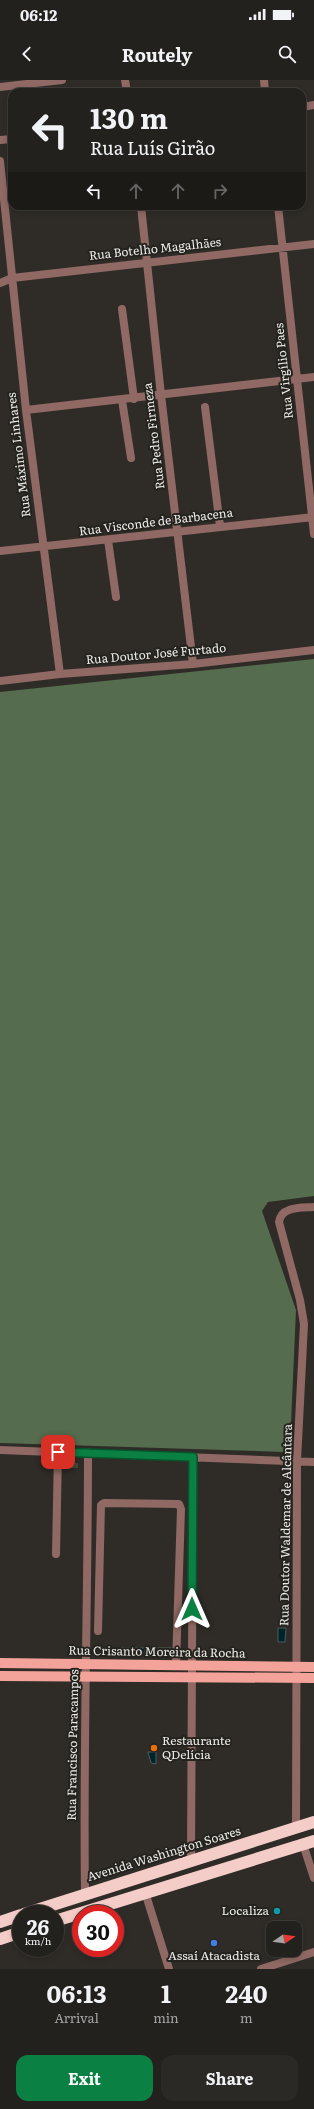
<!DOCTYPE html>
<meta charset="utf-8">
<style>
body{margin:0;font-family:Literata,serif;background:#2b2926;color:#f1f3f6;height:100vh;display:flex;flex-direction:column;font-size:15px;white-space:nowrap}
*{box-sizing:border-box;margin:0}
p{font-size:13px;color:#a3a3a4}
.icon{flex:none;width:22px;height:22px;fill:none;stroke:currentColor;stroke-width:2;stroke-linecap:round;stroke-linejoin:round}
.map{position:relative;height:1889px;overflow:hidden}
.details{display:flex;flex-direction:column;background:#23211d;flex:1}
.details>*{flex:none}
.hud{position:absolute;left:8px;top:8px;width:298px;height:122px;border-radius:12px;box-shadow:0 2px 6px #0003,0 0 0 1px #403e3b;background:#23211d;color:#f1f3f6;overflow:hidden}
.needle{width:26px;rotate:77deg}
.buttons{position:absolute;left:266px;top:1841px;display:grid;gap:8px}
.buttons a{display:grid;place-items:center;width:36px;height:36px;border-radius:8px;background:#23211d;box-shadow:0 2px 6px #0003,0 0 0 1px #403e3b;font-size:20px}
.speed{position:absolute;left:12px;top:1825px;display:flex;gap:8px;font-size:20px;font-weight:700;text-align:center}
.speed>*{display:grid;place-content:center;width:52px;height:52px;border-radius:50%;background:#23211d;box-shadow:0 2px 6px #0003,0 0 0 1px #403e3b;line-height:1}
.speed small{font-size:10px;font-weight:400}
.speed .limit{border:6px solid #d22;background:#fff;color:#111}
.pin{position:absolute;display:grid;place-items:center;width:34px;height:34px;color:#fff;margin:-17px;border-radius:8px;box-shadow:0 2px 6px #0006}
.me{position:absolute;width:44px;margin:-22px;rotate:0deg;stroke-linejoin:round;filter:drop-shadow(0 0 3px #0008)}
.turn{display:flex;align-items:center;gap:14px;height:84px;padding:0 16px;font-size:18px}
.turn .icon{width:52px;height:52px;stroke-width:2.5}
.turn b{display:block;font-size:28px;line-height:34px}
.lanes{display:flex;align-items:center;height:38px;padding:0 16px;background:#0003;justify-content:center;gap:20px;direction:ltr}
.lanes .off{opacity:.35}
.eta{display:flex;justify-content:space-evenly;align-items:center;height:68px;text-align:center}
.eta b{font-size:24px;font-weight:700;line-height:28px}
.cta{display:flex;gap:8px;margin-top:auto;padding:8px 16px}
.cta a{flex:1;height:46px;border-radius:12px;background:#0b8043;color:#fff;font-size:16px;font-weight:700;line-height:46px;text-align:center}
.cta a+a{background:#2b2926;color:#f1f3f6}
.status{display:flex;justify-content:space-between;align-items:center;height:28px;padding:0 20px;background:#23211d;direction:ltr}
.status svg{height:11px;fill:currentColor}
header{display:flex;justify-content:space-between;align-items:center;height:52px;padding:0 16px;background:#23211d;font-size:18px;font-weight:700}
.map>svg:first-child{display:block}
.green{fill:#404f3c}
.forest{fill:#556c4e}
.water{fill:#002329;stroke:#475f62}
.lines{fill:none;stroke-linecap:round;stroke-linejoin:round}
.minor{stroke:#906964;stroke-width:8}
.major{stroke:#f4a39b;stroke-width:10}
.highway{stroke:#f5cdc8;stroke-width:12}
.route-casing{stroke:#07532c;stroke-width:10}
.route{stroke:#0b8043;stroke-width:7}
.food-dot{fill:#e8710a;stroke:#25231e;stroke-width:1.5}
.culture-dot{fill:#0f9aa8;stroke:#25231e;stroke-width:1.5}
.shop-dot{fill:#3f7fe0;stroke:#25231e;stroke-width:1.5}
.labels{text-anchor:middle;stroke-width:4;stroke-linejoin:round;paint-order:stroke}
.street-label{font-size:12px;fill:#edebe8;stroke:#25231e}
.poi-label{font-size:12px;fill:#edebe8;stroke:#25231e;text-anchor:start}
</style>
<div class="status"><b>06:12</b><svg viewBox="0 0 49 12"><path d="M0 12V9h3v3zM5 12V6h3v6zM10 12V3h3v9zM15 12V0h3v12zM26 1h20v11H26zM47 4h2v5h-2z"/></svg></div>
<header><svg class="icon" aria-label="back" viewBox="0 0 24 24"><path d="M15 5l-7 7 7 7"/></svg>Routely<svg class="icon" aria-label="search" viewBox="0 0 24 24"><circle cx="10" cy="10" r="6"/><path d="M15 15l6 6"/></svg></header>
<div class="map">
<svg width="314" height="1889" viewBox="0 0 314 1889">
<rect width="100%" height="100%" fill="#2f2c27"/>
<path class="green" d="M66,1382l12,1v5h-12z
M150,1567h21v10h-21z"/>
<path class="forest" d="M314,579v537l-46,6 -6,9 34,99 -6,135 -5,7 -285,-9v-751z"/>
<path class="water" d="M278,1548h8l-1,14h-7z
M119,1568h26v5h-8l-3,3h-4l-2,-3 -9,-1z
M148,1672h8v12l-5,-1z"/>
<g class="lines">
<path class="minor" d="M125,0l2,12
M264,0l1,12
M0,7l62,-7
M302,27l12,-2
M0,60l12,-1
M0,81l26,249 34,264
M141,126l20,189 32,269
M278,126l36,328
M0,203l12,-5 302,-34
M122,229l12,90
M122,320l9,58
M205,327l15,119
M26,330l288,-33
M108,460l8,57
M0,471l314,-34
M0,601l60,-7 133,-10 121,-14
M0,1370l314,12
M56,1474l2,-102
M98,1551l3,-126 3,-2 75,1 2,5 -5,156
M296,1748l1,-367 7,-137 -4,-24 -21,-78c2,-16 23,-14 35,-15
M303,1764l11,34
M191,1780l2,-403
M145,1812l24,77
M85,1814c-2,-148 3,-294 3,-442
M261,1889l53,-17"/>
<path class="major" d="M0,1583l314,4
M0,1596l314,2"/>
<path class="highway" d="M24,1834l290,-92
M55,1841l259,-80
M0,1842l21,-7
M0,1859l21,-7"/>
</g>
<g class="lines">
<defs>
<path id="route" d="M58,1372l135,5 -1,152"/>
</defs>
<use href="#route" class="route-casing"/>
<use href="#route" class="route"/>
</g>
<circle class="food-dot" cx="154" cy="1668" r="4"/>
<circle class="culture-dot" cx="277" cy="1831" r="4"/>
<circle class="shop-dot" cx="214" cy="1863" r="4"/>
<g class="labels">
<g class="street-label">
<text transform="translate(155 169) rotate(-6)" y="4">Rua Botelho Magalhães</text>
<text transform="translate(284 291) rotate(-96)" y="4">Rua Virgílio Paes</text>
<text transform="translate(154 356) rotate(-97)" y="4">Rua Pedro Firmeza</text>
<text transform="translate(19 375) rotate(-97)" y="4">Rua Máximo Linhares</text>
<text transform="translate(156 442) rotate(-7)" y="4">Rua Visconde de Barbacena</text>
<text transform="translate(156 574) rotate(-5)" y="4">Rua Doutor José Furtado</text>
<text transform="translate(286 1445) rotate(-89)" y="4">Rua Doutor Waldemar de Alcântara</text>
<text transform="translate(157 1572) rotate(1)" y="4">Rua Crisanto Moreira da Rocha</text>
<text transform="translate(73 1665) rotate(-89)" y="4">Rua Francisco Paracampos</text>
<text transform="translate(164 1774) rotate(-17)" y="4">Avenida Washington Soares</text>
</g>
<g class="poi-label">
<text x="162" y="1665">Restaurante<tspan x="162" dy="14">QDelícia</tspan></text>
<text x="269" y="1835" text-anchor="end">Localiza</text>
<text x="214" y="1880" text-anchor="middle">Assaí Atacadista</text>
</g>
</g>
</svg>
<div class="buttons">
<a><svg class="needle" viewBox="-14 -14 28 28"><path d="M0-13l5 13h-10z" fill="#e53935"/><path d="M0 13l5-13h-10z" fill="#a3a3a4"/></svg></a>
</div>
<div class="speed"><div>26<small>km/h</small></div><div class="limit">30</div></div>
<div class="pin" style="left:58px;top:1372px;background:#d93025"><svg class="icon" aria-label="arrive" viewBox="0 0 24 24"><path d="M6 21V4h12l-3 4 3 4H6"/></svg></div>
<svg class="me" style="left:192px;top:1529px" viewBox="-20 -20 40 40"><path d="M0-17L14 15 0 8-14 15z" fill="#0b8043" stroke="#fff" stroke-width="4"/></svg>
<div class="hud">
<div class="turn"><svg class="icon" aria-label="left" viewBox="0 0 24 24"><path d="M17 20v-9H6M10 6l-5 5 5 5"/></svg><div><b>130 m</b>Rua Luís Girão</div></div>
<div class="lanes"><svg class="icon" aria-label="left" viewBox="0 0 24 24"><path d="M17 20v-9H6M10 6l-5 5 5 5"/></svg><svg class="icon off" aria-label="ahead" viewBox="0 0 24 24"><path d="M12 20V5M6 11l6-6 6 6"/></svg><svg class="icon off" aria-label="ahead" viewBox="0 0 24 24"><path d="M12 20V5M6 11l6-6 6 6"/></svg><svg class="icon off" aria-label="right" viewBox="0 0 24 24"><path d="M7 20v-9h11M14 6l5 5-5 5"/></svg></div>
</div>
</div>
<section class="details">
<div class="eta">
<div><b>06:13</b><p>Arrival</p></div>
<div><b>1</b><p>min</p></div>
<div><b>240</b><p>m</p></div>
</div>
<div class="cta"><a>Exit</a><a>Share</a></div>
</section>
